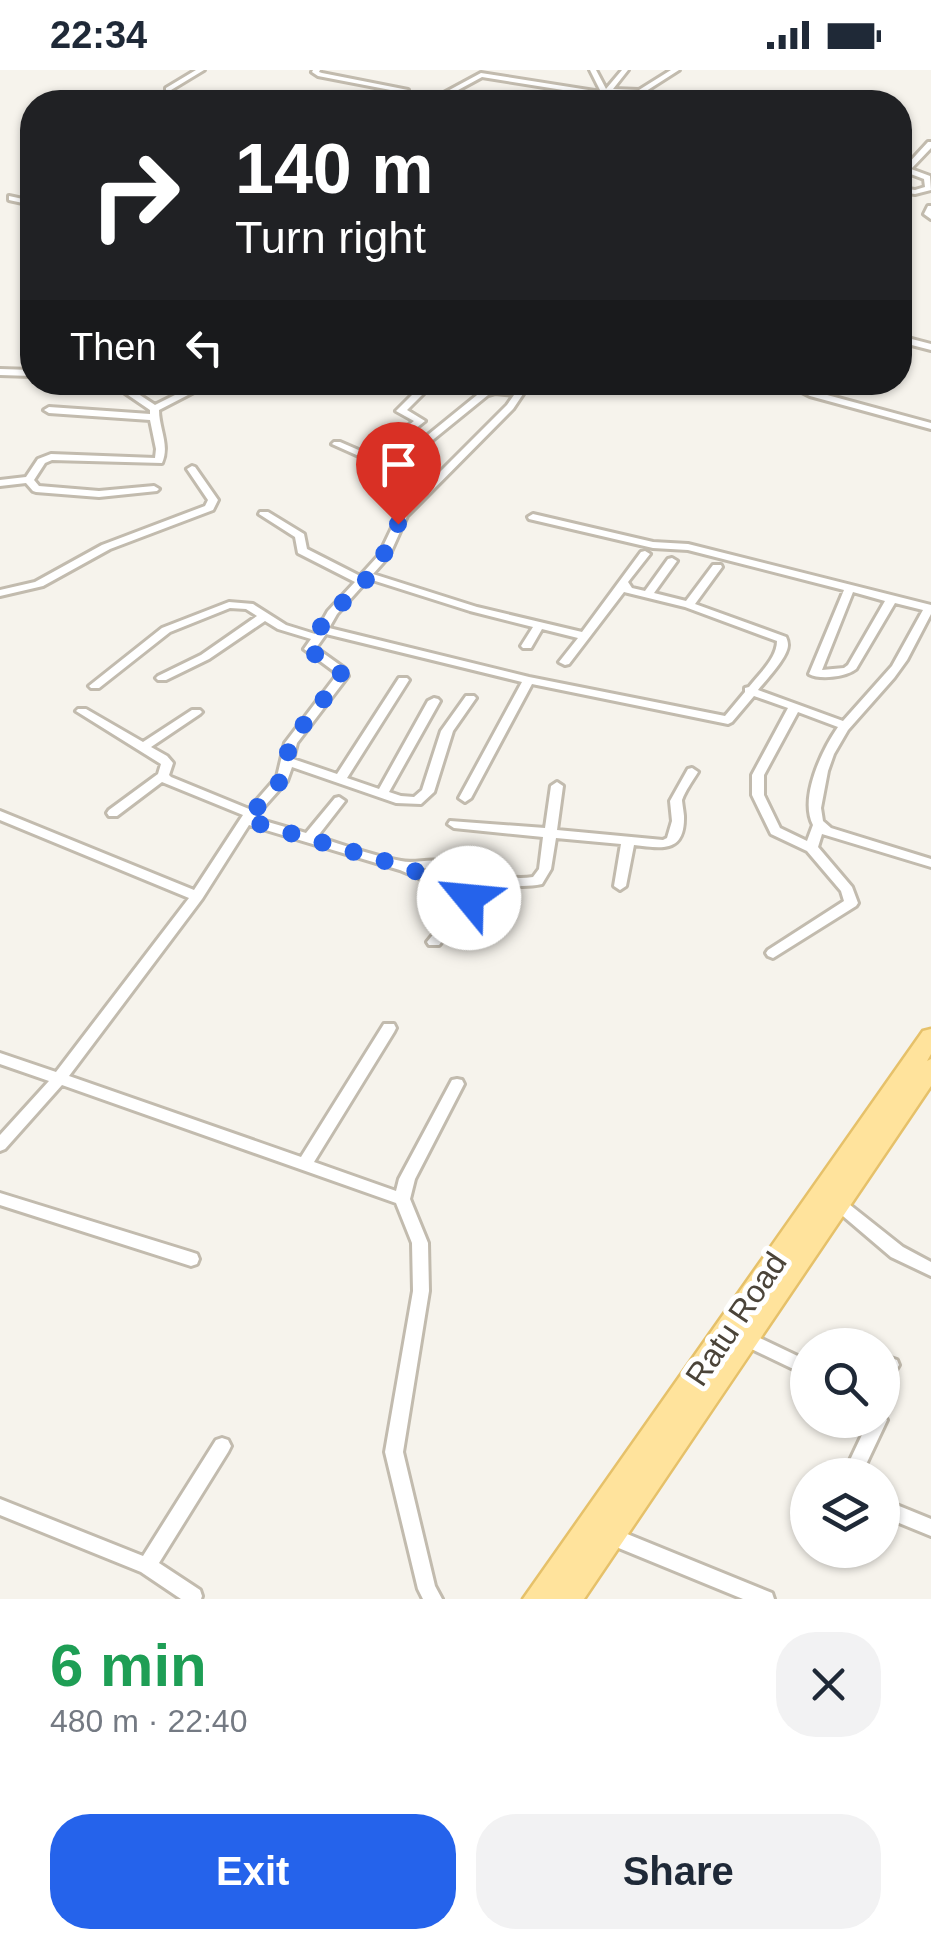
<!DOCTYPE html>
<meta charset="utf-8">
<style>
body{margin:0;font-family:Helvetica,sans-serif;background:#f2f2f3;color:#1f2937;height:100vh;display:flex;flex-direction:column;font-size:38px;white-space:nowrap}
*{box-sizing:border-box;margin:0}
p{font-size:32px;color:#747a83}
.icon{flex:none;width:55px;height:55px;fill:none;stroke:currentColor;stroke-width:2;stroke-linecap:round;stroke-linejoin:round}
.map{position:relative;height:1529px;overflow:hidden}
.details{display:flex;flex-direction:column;background:#fff;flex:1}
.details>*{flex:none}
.top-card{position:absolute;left:20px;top:20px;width:892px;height:305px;border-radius:40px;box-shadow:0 2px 8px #0004;background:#202124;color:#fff;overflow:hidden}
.fabs{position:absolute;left:790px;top:1258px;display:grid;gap:20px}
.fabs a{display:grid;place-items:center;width:110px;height:110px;border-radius:50%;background:#fff;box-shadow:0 2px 8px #0004;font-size:50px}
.pin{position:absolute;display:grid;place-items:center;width:85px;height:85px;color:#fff;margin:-102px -42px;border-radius:50% 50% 50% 0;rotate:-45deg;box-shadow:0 0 10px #0007}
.pin .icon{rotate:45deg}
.me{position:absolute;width:110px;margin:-55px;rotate:298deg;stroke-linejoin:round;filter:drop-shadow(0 0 8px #0008)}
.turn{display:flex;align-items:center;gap:35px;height:210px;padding:0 50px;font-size:45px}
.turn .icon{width:130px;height:130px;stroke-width:2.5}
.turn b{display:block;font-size:70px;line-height:85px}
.then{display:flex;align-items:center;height:95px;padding:0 50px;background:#0003;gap:20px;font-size:38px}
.round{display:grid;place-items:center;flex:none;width:105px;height:105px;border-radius:40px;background:#f2f2f3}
.summary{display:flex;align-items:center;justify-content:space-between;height:170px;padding:0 50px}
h1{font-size:60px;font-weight:600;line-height:75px;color:#1e9e55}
.action{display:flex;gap:20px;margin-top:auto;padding:20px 50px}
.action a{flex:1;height:115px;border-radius:40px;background:#2563eb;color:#fff;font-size:40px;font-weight:600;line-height:115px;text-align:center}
.action a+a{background:#f2f2f3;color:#1f2937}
.status{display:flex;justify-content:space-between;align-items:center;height:70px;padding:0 50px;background:#fff;direction:ltr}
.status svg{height:28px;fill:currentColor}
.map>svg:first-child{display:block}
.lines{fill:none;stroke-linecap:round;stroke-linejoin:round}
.minor-casing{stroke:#c2bbae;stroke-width:6}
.primary-casing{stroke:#e6c16a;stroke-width:5}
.minor{fill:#fff;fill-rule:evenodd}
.primary{fill:#ffe39c;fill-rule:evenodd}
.route{stroke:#2563eb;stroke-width:18;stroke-dasharray:0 32.4}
.labels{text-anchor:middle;stroke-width:10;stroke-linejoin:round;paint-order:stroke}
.near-street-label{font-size:32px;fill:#4b4439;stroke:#fff}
</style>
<div class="status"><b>22:34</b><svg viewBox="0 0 49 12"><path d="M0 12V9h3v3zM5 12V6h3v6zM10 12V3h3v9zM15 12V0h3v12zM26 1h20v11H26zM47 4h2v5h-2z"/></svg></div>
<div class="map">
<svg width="931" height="1529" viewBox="0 0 931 1529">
<rect width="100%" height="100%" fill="#f6f3ec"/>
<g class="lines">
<defs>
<path id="minor" d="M196,0h8l-33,20v4l15,8h-7l-13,-6v-8z
M313,0h7l-1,2 3,1 86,17 -2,5 25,5 50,-27 120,19 -11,-22h6l10,19 16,-19h6l-15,19 26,1 32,-20h8l-36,23 50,9h-13l-43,-6 -3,-2 -24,-1 9,9h-6l-6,-5 -125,-20 -46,25 -34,-3 -4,3h-6l9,-10 -83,-16 -6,-4z
M928,72h3v6l-20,21 19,7 1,14 -16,4 -15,-2v-4l15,2 10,-3 -1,-8 -24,-9v-4h6z
M9,126l23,5v4l-23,-5z
M928,136h3v13l-7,-5z
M900,266l31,8v6l-31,-8z
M0,299l32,1v6l-32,-1z
M109,312h11l35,23 46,-23h12l-54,28c0,19 11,35 3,53l-110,-3 -7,3 -11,17 5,6 60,5 55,-5 5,3 -2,2 -58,6 -63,-5 -3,-1 -7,-8 -26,3v-6l26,-3 12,-18 13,-5 104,4 1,-9 -6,-29 -101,-7 -5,-3 5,-3 101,7v-4z
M425,312h10l-28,28 18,11 -47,37 53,23 76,-76 7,-10 -19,-2 -7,2 -64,52h-6v-4l64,-52 13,-4 22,3 5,-8h9l-18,27 -106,107 -18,40 -16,18 104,33 105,25 59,-80 4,-1 5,3 -22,28 4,6 13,3 23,-32 4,-1 5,3 -23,32 32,8 27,-36h8l1,2 -27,37 91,33c1,2 2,5 2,8 0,12 -22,35 -30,45l85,31 49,-55 31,-56 -28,-7 -39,66c-10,8 -36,11 -47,5l35,-84 -156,-40 -35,-2 -124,-29 -1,-2 5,-3 120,28 35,2 243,61v9l-24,46 -13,18 -46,52 -14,24 -6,17 -7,37 2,13 8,7 100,31v8l-109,-33 -4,13 34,40 6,16 -2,3 -83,52 -5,-2 -2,-3 2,-3 76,-49 -3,-10 -34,-40 -36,-17 -19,-39v-20l36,-67 -34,-12 -22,26 -4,2 -196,-40 -61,114 -6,4 -6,-4 63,-116 -196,-48 -10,14 28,20 4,8 -51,67 -4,16 44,15 62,-96h8l2,2 -62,98 32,11 49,-88 6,-3 4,1 2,2 -51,91 12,4 13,1 8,-7 19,-59 25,-35h8l2,2 -23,33 -19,61 -13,12 -25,-1 -104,-36 -5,14 -33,37 52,15 29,-35 4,-1 6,4 -28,36c27,8 56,19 84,24 12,3 26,-2 39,0 32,4 60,21 93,16l6,-8 4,-32 -89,-9 -6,-4 2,-3 95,7 6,-42 6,-4 6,4 -6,44 106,10 4,-2 5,-17 -2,-20 18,-32 4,-1 6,4c-5,8 -13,19 -16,28 0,2 2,14 2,16 1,38 -23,32 -50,29l-8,41 -6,4 -6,-4 7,-42 -65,-6 -5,31 -9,15c-43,9 -80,-16 -122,-16l53,23 1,3 -4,13 -31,38h-10l-2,-3 32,-39 2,-7 -61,-26 -151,-45 -47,74 -133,177 232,81 83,-133h10l2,4 -2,4 -80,130 82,29 3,-12 53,-99 5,-1 5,1 2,4 -49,95 -5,20 18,44 1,48 -26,161 32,134 7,13h-19l-5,-10 -33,-137 28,-161 -1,-48 -16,-40 -334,-118 -57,64 -5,2v-16l49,-54 -49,-17v-11l56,19 133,-174 -189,-78v-9l194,79 49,-75 -81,-33 -45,34h-8l-2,-3 2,-3 49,-36 3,-10 -85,-53 2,-2h8l57,33 49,-32h8l2,2 -2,2 -49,33 16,9 6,7 -4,12 2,2 78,32 28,-32 8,-34 51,-67 -1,-4 -31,-23 7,-10 -33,-10 -13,-8 -56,38 -43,21h-8l-2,-2 2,-2 43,-21 56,-39 -11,-7 -16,-1 -60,24 -71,56h-8l-2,-2 73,-58 67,-26 24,2 33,21 29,9 13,-23 27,-29 -57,-29 -3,-16 -36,-23 1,-2h8l36,22 3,15 53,27 19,-21 20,-42 27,-27 -94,-42 2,-2h6l30,13 44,-34 -18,-10zM369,509l101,32 63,16 -12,19 2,2h8l11,-19 36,9 -19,24 6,3 4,-1 55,-72 61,15 92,34c0,17 -17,32 -28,46l-4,1v4l-20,24 -196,-39 -200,-49 8,-14 26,-29 4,-1zM853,522l32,9 -37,64 -4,3 -22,2zM798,642l40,15c-16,23 -39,71 -25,98l-6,16 -27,-13 -16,-33v-20z
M801,312h8v7l7,3 115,31v6l-121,-33 -8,-4z
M192,396l3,1 23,33 -5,10 -103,39 -67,37 -43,10v-6l35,-8 67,-37 103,-39 3,-6 -21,-31z
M0,1123l191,59 6,2 2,5 -2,5 -6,2 -191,-61z
M835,1125l5,2 63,50 28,15v14l-40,-19 -61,-52 -3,-4 3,-4z
M743,1260l65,31v15l-71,-34 -2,-5 2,-5z
M891,1288l6,2 2,5 -11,18 -6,2c0,-11 -3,-23 9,-27z
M882,1344l5,6 -26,55h-18l26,-55h13z
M222,1368l6,2 3,6 -3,6 -69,111 41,27 2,6 -1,3h-20l-40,-27 -141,-57v-16l143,57 73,-116z
M882,1429l49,20v17l-49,-20z
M610,1457l162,66 2,6h-31l-139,-57 -3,-6 3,-6z"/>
<path id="primary" d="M931,959v25l-4,7 4,-2v27l-347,513h-61l400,-568z"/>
</defs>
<use href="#minor" class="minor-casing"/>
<use href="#primary" class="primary-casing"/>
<use href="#minor" class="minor"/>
<use href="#primary" class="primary"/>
</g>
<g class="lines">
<path class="route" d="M398,454c-8,18 -15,35 -27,50 -19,23 -54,46 -61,75 8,11 27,14 32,27l-52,66 -7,36 -37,42 159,47 57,23 7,8"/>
</g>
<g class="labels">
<g class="near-street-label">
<text transform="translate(736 1249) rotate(-56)" y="11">Ratu Road</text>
</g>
</g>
</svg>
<div class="fabs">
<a><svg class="icon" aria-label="search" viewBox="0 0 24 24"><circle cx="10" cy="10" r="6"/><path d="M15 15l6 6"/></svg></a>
<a><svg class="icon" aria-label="layers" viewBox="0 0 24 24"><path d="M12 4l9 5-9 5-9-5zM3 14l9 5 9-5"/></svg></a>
</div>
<div class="pin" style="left:398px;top:454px;background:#d93025"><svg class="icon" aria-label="arrive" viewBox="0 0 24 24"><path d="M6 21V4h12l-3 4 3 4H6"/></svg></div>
<svg class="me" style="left:469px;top:828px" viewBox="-20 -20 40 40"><circle r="19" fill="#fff"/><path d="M0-13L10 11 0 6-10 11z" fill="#2563eb"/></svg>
<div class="top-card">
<div class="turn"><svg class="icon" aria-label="right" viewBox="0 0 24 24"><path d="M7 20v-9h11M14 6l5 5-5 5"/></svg><div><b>140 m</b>Turn right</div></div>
<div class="then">Then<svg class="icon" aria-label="left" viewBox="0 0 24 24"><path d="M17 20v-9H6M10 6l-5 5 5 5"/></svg></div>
</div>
</div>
<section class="details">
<div class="summary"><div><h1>6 min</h1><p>480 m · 22:40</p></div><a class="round"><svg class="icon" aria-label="close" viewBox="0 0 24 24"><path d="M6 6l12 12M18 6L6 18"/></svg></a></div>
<div class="action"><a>Exit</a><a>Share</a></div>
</section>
